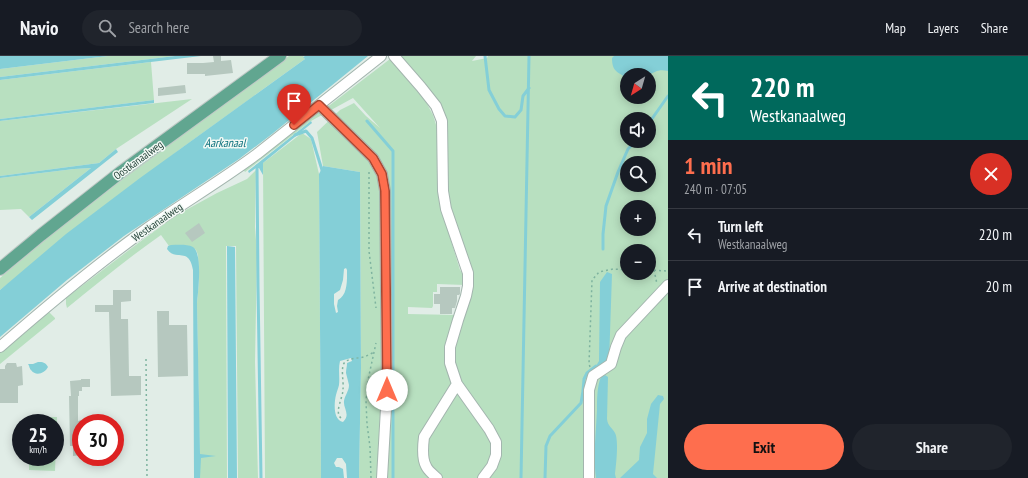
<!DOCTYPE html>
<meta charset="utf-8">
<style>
body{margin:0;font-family:"PT Sans Narrow",sans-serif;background:#20242c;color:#f1f3f6;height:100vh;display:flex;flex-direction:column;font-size:15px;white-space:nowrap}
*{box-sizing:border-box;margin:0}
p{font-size:13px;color:#9ea1a6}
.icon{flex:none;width:22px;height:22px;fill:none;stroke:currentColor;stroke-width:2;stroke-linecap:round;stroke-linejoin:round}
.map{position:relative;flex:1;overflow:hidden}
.drawer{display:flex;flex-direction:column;background:#171b24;width:360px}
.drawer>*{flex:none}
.hud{background:#00695c;color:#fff;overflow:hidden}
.needle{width:26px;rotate:217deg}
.fabs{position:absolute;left:620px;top:12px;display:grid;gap:8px}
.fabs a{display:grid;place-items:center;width:36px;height:36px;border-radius:50%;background:#171b24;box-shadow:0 2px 10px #0003;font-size:20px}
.speed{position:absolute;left:12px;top:358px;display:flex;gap:8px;font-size:20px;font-weight:700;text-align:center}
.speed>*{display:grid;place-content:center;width:52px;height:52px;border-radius:50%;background:#171b24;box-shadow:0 2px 10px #0003;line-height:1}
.speed small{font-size:10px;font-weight:400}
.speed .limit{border:6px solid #d22;background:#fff;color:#111}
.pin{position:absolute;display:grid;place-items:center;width:34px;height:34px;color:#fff;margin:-41px -17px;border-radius:50% 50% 50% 0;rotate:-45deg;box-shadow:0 0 4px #0007}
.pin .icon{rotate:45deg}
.me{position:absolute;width:44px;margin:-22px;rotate:0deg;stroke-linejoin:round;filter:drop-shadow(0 0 3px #0008)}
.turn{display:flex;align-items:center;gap:14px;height:84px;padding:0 16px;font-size:18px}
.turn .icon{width:52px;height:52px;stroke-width:2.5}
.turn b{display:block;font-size:28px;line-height:34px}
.round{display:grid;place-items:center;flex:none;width:42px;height:42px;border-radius:21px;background:#20242c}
.overview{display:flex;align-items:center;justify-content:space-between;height:68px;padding:0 16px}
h1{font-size:24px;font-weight:700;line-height:30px;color:#fe6e4e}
.primary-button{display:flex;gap:8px;margin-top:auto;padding:8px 16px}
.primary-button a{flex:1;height:46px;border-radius:24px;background:#fe6e4e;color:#111;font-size:16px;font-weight:700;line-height:46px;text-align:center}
.primary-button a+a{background:#20242c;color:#f1f3f6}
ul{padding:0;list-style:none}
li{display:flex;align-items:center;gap:12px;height:52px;padding:0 16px;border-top:1px solid #363941}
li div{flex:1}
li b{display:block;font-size:15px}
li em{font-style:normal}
header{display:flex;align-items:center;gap:24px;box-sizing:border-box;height:56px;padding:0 20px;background:#171b24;border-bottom:1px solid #363941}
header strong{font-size:19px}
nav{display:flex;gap:22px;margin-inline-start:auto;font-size:14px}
.search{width:280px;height:36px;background:#20242c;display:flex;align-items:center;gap:10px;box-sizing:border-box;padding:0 14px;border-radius:22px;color:#9ea1a6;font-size:15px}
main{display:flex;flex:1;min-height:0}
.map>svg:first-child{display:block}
.green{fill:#b8e0c0;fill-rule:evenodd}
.water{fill:#84cfd7;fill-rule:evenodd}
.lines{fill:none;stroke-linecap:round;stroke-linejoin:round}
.stream{stroke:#84cfd7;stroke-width:3}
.building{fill:#b6c8bf}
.minor-casing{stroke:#a3b5ae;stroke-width:12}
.major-casing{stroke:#c0c9c6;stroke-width:14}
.path{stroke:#7eb39f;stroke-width:1.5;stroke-dasharray:2 3;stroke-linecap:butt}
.minor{stroke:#fff;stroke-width:10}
.major{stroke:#61a690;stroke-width:12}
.route-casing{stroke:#a54833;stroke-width:10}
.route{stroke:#fe6e4e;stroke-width:7}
.labels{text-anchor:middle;stroke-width:3;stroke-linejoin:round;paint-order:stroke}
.street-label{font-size:11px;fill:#1f3f34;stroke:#f2f9f5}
.water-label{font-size:12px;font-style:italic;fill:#147580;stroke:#f2f9f5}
</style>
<header>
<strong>Navio</strong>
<div class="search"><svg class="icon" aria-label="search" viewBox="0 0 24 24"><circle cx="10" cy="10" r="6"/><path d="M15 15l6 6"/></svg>Search here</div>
<nav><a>Map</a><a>Layers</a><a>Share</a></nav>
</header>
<main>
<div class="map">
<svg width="668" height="422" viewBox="0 0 668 422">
<rect width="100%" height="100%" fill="#e1ede7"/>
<path class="green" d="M108,0h67l-175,21v-8z
M289,0h14l2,3 -126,91 -179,140v-12l51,-43 90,-70z
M399,0h77l-4,5 15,-3 1,-2h180v422h-183l13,-31 -36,-60 -10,-34 18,-64 -22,-84 -1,-67 -3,-19zM627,19h22v22h-22zM627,63h22v22h-22zM627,107h22v22h-22zM627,151h22v22h-22zM627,195h22v22h-22z
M390,3l36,43 7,13 4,13 6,87 17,55 4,6 1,9 -28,-1v8h-4v14l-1,2 -24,-1v7l49,1 -8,26 4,43 -31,59 13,35h-76l2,-110 -1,-196 -37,-6 -6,-34 23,-22 14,-7 12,13 14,12 -27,-30 -42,23 -66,51 -2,-3 65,-51 22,-13z
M151,6l3,38 -154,19v-39z
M192,43l-76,50 -17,14 -99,13v-55z
M302,77l9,6 8,35 2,304h-56l-2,-315z
M91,112l-62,49 -8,-8 -21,1v-32l74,-9z
M256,114l-1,57 2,26 -2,109 3,116h-20l-2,-232h-10l1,232h-27l-3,-175 2,-22 -1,-26 -2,-5 -3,-2 -5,-2h-19l-8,-11c-33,23 -63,48 -94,73l-1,-4v-6l63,-48 46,-34 42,-23 30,-14z
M48,255l7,7v1l-55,45v-12z
M456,334l35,45 2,25 -14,18h-38l-8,-7 -8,-21 1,-9z
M29,361h28l-2,54 -26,-1v-13h26v-34h-26z"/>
<path class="water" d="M0,0h108l-108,13z
M175,0h26l-201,24v-3z
M305,0h63l-96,78 -33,25 -115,77 -57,44 -67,57v-47l66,-56 74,-56 165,-119 -2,-2z
M614,0h54v15c-10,-2 -12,1 -20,4 -6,1 -15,0 -21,0v3c-9,-6 -15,-6 -15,-20z
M154,44v3l-154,18v-2z
M311,65l1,2 -49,40v12l-4,-7h-3l-7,5 -1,-2z
M116,93l2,3 -86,68 -3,-3 62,-49 -17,1 -74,9v-2l99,-13z
M323,110l37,6 1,196 -2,110h-12l-1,-14 -4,-6h-5l-3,5 2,4h3l4,2 1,9h-23l-2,-304zM346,212l1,2c0,9 1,25 -9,30l-1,6 1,6 -2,1 -2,-9v-10l6,-4 3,-10 1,-11zM351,302l1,3 -5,2c0,4 -1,6 -1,10 1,4 2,8 3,12 0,6 -4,10 -5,16 -1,7 7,14 -1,21 -10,-2 -9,-19 -7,-27 1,-4 2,-6 3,-10 1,-8 -1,-16 1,-24z
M171,189c7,0 16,-1 22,2 10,7 5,45 4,56l3,151 16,2 -15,2 -1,20h-6l-1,-208c-4,-24 -17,-8 -26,-21l1,-3z
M227,190l8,1 2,231h-9z
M607,216l5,2 -3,89 -4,2 -9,1 3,-5 1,-79z
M38,306c5,0 7,0 10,5 -3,6 -12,10 -17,3 -1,0 -2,-5 -3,-6h5z
M605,319l3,2 -1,42c1,8 5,8 8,14 4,7 1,32 0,41l1,4h-20c-3,-22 0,-45 1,-68 0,-10 0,-24 4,-33z
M658,339l5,1 1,3 -4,5 -7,70 4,4h-37l19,-18 1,-13 7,-14v-14l4,-15z"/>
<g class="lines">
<path class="stream" d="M485,0l4,34 10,19 6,7 10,1 6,-7 2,-14 6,-8
M367,65l26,30v327
M649,67l19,-27
M295,79l11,-4 6,7 10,32
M257,110l1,120 3,192
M603,193v-15l3,-28 12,-34 10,-23 8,-8
M521,422l8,-422
M545,422l1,-32 4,-10 31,-33 2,-12 1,-12 3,-6 9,-7"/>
</g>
<path class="building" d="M213,0h8v5l10,-1 2,13 -28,3v-2h-18v-11h16l11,-1z
M185,29l1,8 -28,3v-8z
M199,167l6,10 -13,9 -7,-9z
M440,231h20v7l-1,1h-2v6l-2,7h-3v6h-12v-10h-6v-10h6z
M113,234h18v11l-10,1v17h7l1,57h12v19l-30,1 -2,-84h-14v-7h18z
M157,255h12v14h18l1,51 -30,1z
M7,307h9l1,4 5,-1 1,19 -5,1v17h-18v-34h5v-3z
M81,323h9v8h-8v4h-3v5h-1v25l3,-1v35l-8,1v-10h-3l-1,-50h2l-1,-15 11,-1z"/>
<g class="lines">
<defs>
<path id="minor" d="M394,0l27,31 15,19 6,15 1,70 3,18 22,64v13l-2,10 -8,24 -8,27v16l7,21
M319,49l54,53 9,16 3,17 2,200 -5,87
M0,291c48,-42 97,-83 149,-120 36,-25 73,-47 108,-73l124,-98
M437,422c-3,-3 -9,-7 -11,-12 -4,-7 -3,-21 -2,-29l33,-53 32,45 7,13v13l-4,11 -9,12
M589,422v-88l4,-14 18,-12 5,-17 5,-12 47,-50"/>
<path id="major" d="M0,213l41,-34 80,-63 159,-116"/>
</defs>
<use href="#minor" class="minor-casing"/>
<use href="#major" class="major-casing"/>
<path class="path" d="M369,116v79l7,57
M649,214l19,1
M654,214l3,14
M146,303l1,119
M590,311l-1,-3 3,-84 7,-8 14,-3 14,1
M341,362c-7,-6 2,-20 2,-29 1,-7 -3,-22 2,-27 6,-5 15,-3 21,-6 3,-1 6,-3 8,-4
M371,422l-1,-31 -3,-23 -1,-23 2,-21 8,-37"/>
<use href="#minor" class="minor"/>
<use href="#major" class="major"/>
</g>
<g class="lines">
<defs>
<path id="route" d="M294,69l25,-20 54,53 9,16 3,17 2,199"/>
</defs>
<use href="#route" class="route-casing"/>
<use href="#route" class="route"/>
</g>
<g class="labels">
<g class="street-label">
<text transform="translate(138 104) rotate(-36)" y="4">Oostkanaalweg</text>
<text transform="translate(157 166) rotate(-35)" y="4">Westkanaalweg</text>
</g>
<g class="water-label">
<text x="225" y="91">Aarkanaal</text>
</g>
</g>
</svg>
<div class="fabs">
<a><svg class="needle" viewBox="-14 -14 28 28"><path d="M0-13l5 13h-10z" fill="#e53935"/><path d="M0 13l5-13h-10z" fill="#9ea1a6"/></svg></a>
<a><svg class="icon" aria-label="sound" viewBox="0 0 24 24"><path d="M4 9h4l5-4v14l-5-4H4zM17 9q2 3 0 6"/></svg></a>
<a><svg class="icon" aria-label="search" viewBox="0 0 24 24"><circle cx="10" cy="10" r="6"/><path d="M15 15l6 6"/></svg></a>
<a>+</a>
<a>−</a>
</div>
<div class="speed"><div>25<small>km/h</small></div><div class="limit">30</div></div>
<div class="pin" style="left:294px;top:69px;background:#d93025"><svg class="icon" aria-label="arrive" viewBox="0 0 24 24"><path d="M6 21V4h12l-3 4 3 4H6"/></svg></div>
<svg class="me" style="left:387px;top:334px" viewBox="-20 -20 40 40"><circle r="19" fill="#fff"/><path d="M0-13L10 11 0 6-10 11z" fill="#fe6e4e"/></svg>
</div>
<section class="drawer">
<div class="hud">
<div class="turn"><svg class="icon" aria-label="left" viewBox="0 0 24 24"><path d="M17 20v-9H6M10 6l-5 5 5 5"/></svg><div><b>220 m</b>Westkanaalweg</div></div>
</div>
<div class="overview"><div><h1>1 min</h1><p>240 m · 07:05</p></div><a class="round" style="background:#d93025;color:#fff"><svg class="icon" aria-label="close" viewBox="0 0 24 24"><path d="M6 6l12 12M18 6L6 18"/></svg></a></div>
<ul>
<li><svg class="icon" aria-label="left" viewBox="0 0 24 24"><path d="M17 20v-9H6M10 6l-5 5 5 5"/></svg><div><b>Turn left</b><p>Westkanaalweg</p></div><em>220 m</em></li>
<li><svg class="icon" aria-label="arrive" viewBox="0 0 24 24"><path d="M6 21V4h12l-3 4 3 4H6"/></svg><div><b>Arrive at destination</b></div><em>20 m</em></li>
</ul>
<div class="primary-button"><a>Exit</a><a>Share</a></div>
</section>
</main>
